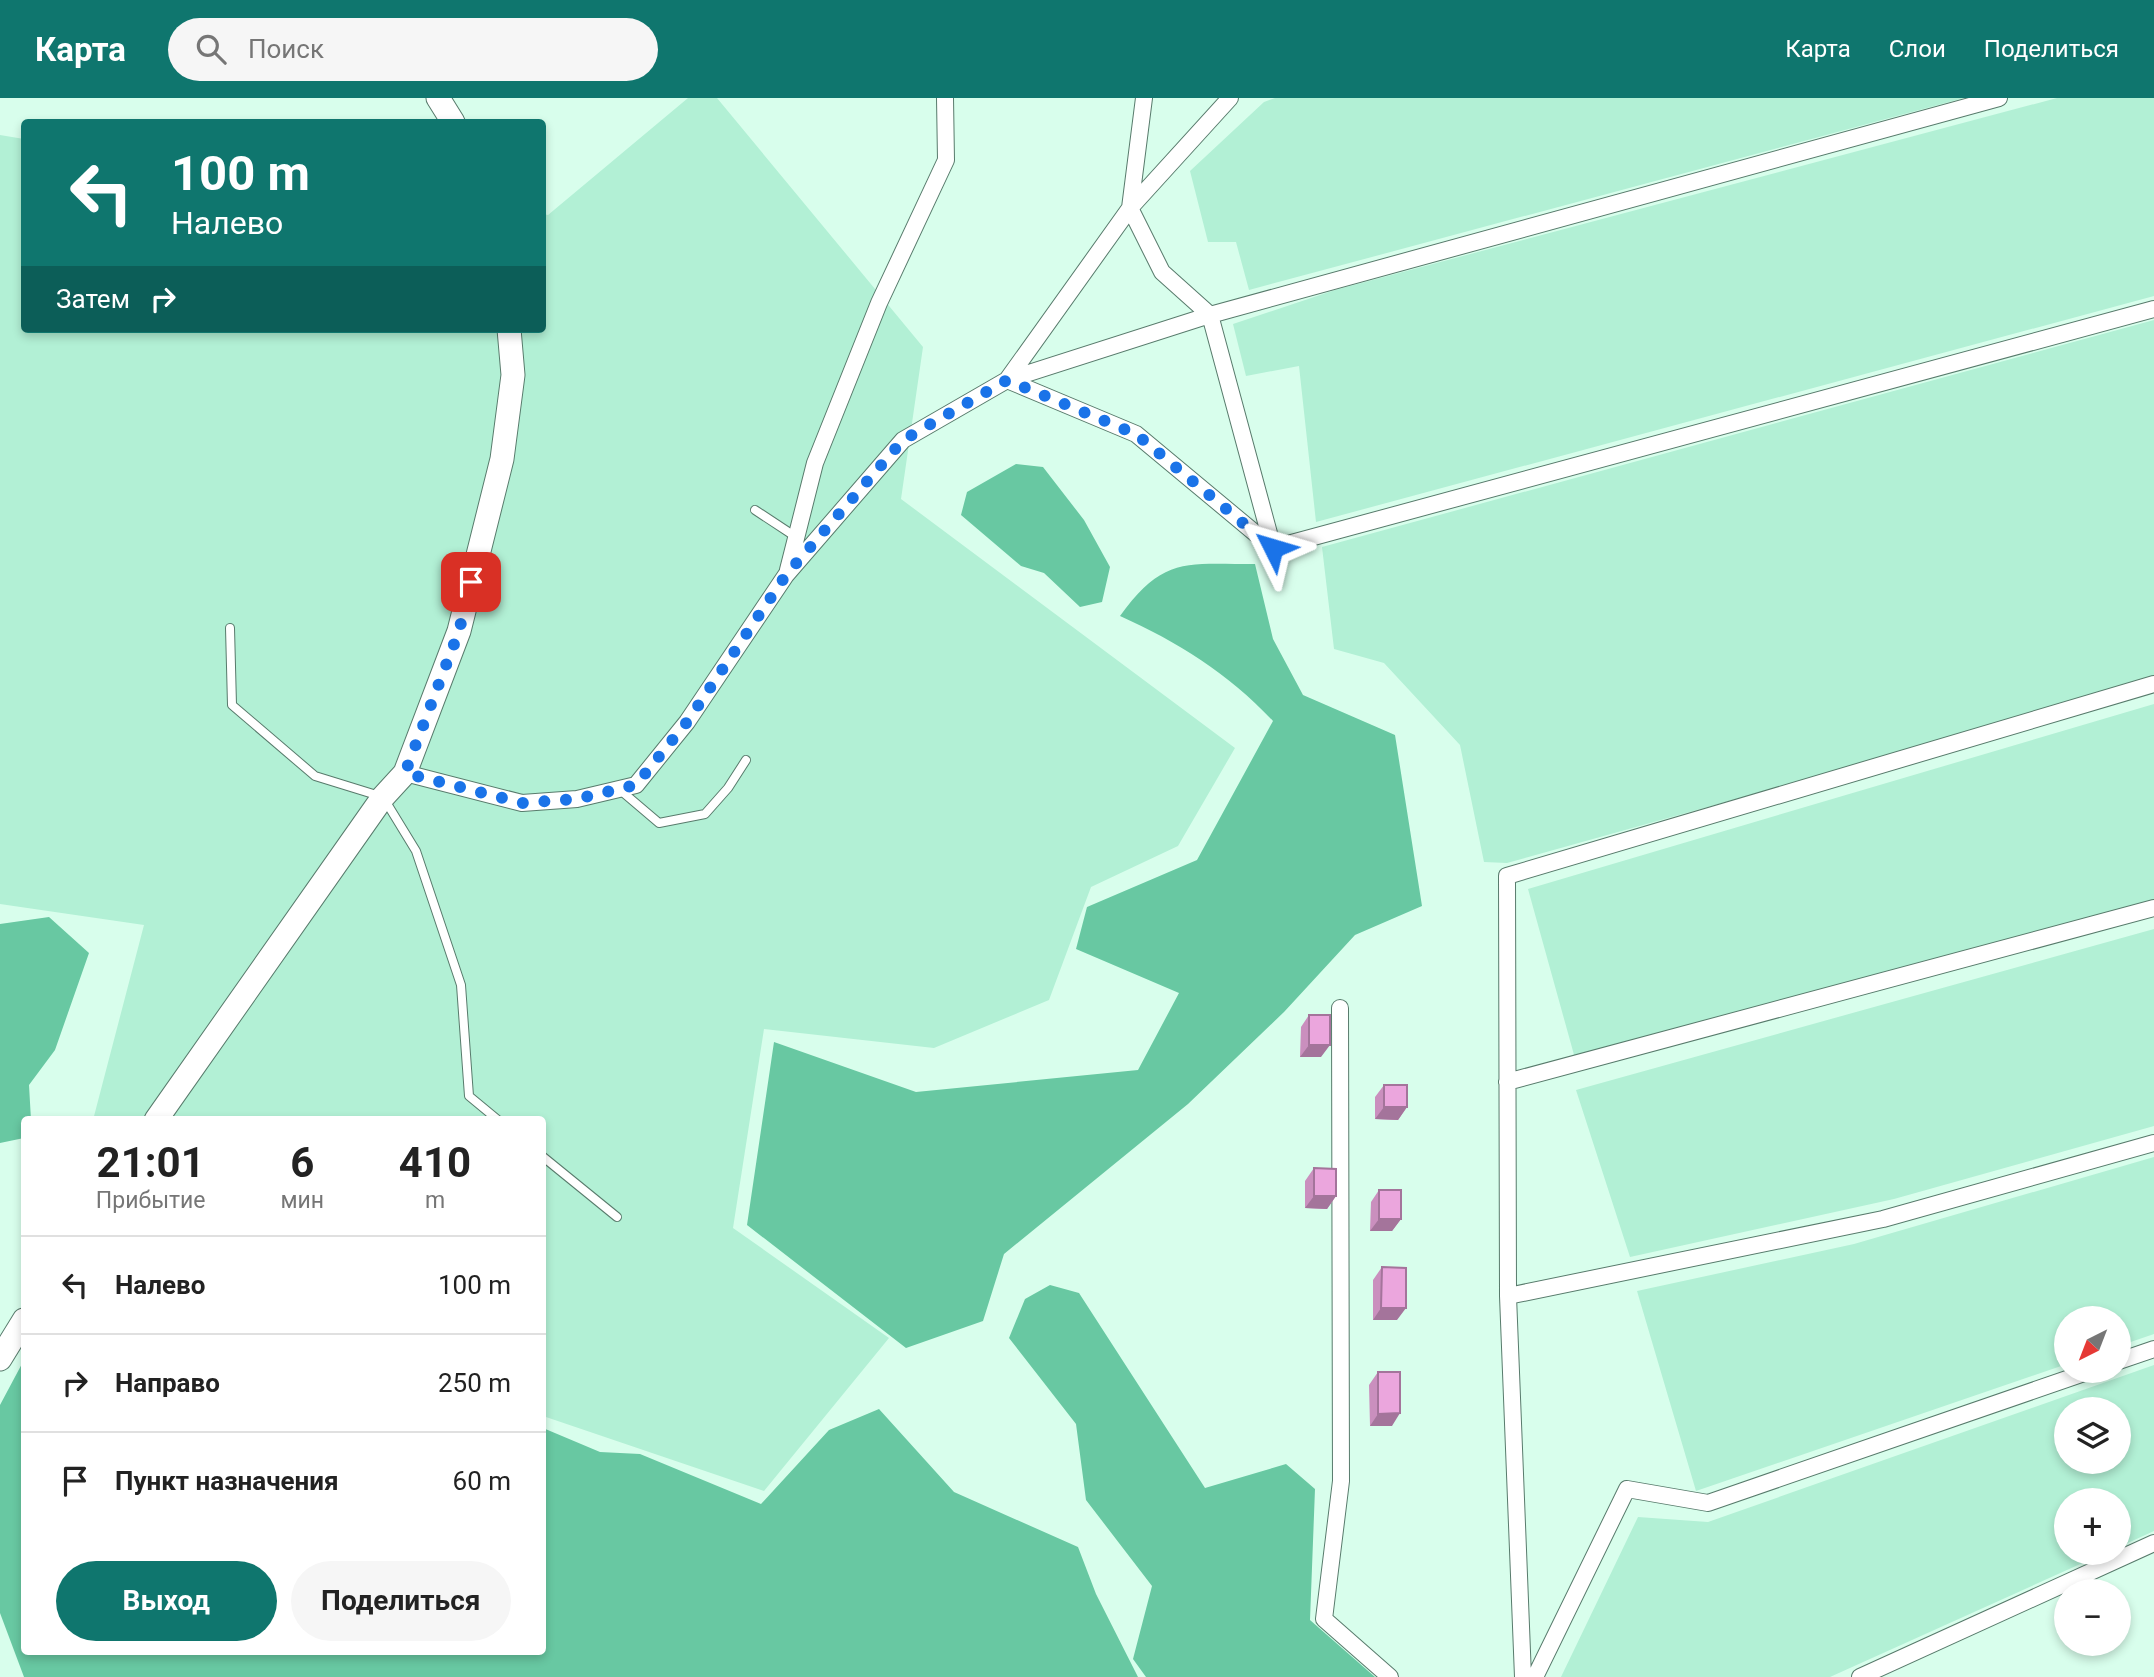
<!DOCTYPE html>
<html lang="ru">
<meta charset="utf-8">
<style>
body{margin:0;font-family:Roboto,sans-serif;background:#f6f6f6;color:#222;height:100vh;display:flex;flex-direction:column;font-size:26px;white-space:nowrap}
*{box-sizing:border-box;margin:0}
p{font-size:23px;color:#767676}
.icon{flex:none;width:38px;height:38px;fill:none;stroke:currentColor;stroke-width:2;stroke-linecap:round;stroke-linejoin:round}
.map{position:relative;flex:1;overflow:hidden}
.sheet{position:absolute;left:21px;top:1018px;width:525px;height:539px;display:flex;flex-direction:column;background:#fff;border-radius:7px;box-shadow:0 4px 10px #0003}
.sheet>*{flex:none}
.guide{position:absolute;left:21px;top:21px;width:525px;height:214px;border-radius:7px;box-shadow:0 4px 10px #0003;background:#0f766e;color:#fff;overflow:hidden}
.needle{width:46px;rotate:222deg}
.buttons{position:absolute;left:2054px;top:1208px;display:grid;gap:14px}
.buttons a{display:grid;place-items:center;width:77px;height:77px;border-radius:50%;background:#fff;box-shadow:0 4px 10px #0003;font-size:35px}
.pin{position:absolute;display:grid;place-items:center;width:60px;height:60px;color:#fff;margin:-30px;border-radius:14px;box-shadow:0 4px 10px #0006}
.me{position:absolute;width:77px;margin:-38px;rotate:310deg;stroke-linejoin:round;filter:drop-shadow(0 0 5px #0008)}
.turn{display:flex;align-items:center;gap:24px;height:147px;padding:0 35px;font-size:32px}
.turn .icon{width:91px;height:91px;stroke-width:2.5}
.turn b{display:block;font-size:49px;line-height:60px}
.then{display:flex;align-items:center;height:66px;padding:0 35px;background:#0003;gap:14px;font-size:26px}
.eta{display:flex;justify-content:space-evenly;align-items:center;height:119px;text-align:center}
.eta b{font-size:42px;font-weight:700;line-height:49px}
.action{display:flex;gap:14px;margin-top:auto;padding:14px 35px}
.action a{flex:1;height:80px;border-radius:42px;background:#0f766e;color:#fff;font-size:28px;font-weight:700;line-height:80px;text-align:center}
.action a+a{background:#f6f6f6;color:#222}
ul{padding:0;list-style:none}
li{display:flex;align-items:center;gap:21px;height:98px;padding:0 35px;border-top:2px solid #e0e0e0}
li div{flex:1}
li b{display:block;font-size:26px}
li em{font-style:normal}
header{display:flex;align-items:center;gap:42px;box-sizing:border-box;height:98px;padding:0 35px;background:#0f766e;color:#fff}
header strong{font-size:33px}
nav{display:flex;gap:38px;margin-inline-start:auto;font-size:24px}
.search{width:490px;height:63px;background:#f6f6f6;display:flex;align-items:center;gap:18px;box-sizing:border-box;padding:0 24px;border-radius:38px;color:#767676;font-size:26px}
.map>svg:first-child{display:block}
.green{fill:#b2f0d5;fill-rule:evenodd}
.forest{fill:#68c8a2}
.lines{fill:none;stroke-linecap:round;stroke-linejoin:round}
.lane-casing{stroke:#587b6c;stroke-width:10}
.street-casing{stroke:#587b6c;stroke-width:18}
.secondary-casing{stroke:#587b6c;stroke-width:25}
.lane{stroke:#fff;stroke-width:8}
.street{stroke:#fff;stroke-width:16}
.secondary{stroke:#fff;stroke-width:23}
.wall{fill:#ca8fbe}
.shaded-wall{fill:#a4749b}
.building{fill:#eba6dd;stroke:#a4749b;stroke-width:2}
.route{stroke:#1a73e8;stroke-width:12;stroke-dasharray:0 21.6}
</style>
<header>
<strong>Карта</strong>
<div class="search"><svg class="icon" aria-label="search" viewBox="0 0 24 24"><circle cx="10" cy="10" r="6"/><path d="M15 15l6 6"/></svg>Поиск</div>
<nav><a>Карта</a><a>Слои</a><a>Поделиться</a></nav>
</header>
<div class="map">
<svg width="2154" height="1579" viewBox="0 0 2154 1579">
<rect width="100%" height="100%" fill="#d8feec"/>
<path class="green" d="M688,0h29l206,249 -22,152 334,249 -57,98 -87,41 -42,113 -115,48 -170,-19 -31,199 156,110 -125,153 -221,-75 -1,-296h-449l51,-195 -144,-21v-769l24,4v190h518l1,-115 5,1z
M1275,0h689l-715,192 -13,-48h-28l-18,-71 74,-69z
M2057,0h97v198l-838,226 -17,-156 -53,10 -13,-52 102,-34z
M2154,222v362l-647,181 -23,-1 -24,-117 -76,-82 -50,-14 -12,-102z
M2154,606v201l-578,157 -48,-173z
M2154,831v197l-260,73 -264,58 -54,-167z
M2154,1059v177l-35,12v-28h-52v46l-371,127 -59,-200 217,-47z
M2154,1267v166l-35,16v-47h-52v52h40l-277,125h-269l77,-160 70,5zM2067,1311h52v52h-52z"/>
<path class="forest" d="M1016,366l27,3 41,53 26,47 -8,35 -22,5 -36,-34 -23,-7 -60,-51 6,-23z
M1255,466l18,75 30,56 92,40 27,171 -67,29 -71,77 -96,92 -184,150 -21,67 -77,27 -159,-123 27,-183 142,50 222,-22 41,-77 -103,-44 11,-42 110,-47 76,-139c-44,-47 -95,-79 -153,-105 43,-60 66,-52 135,-52z
M49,819l40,36 -34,97 -26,35 2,35h-7v18l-24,5v-219z
M1050,1187l29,8 126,195 81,-24 29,25 -5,131 65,57h-229l-13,-18 19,-73 -66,-86 -10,-76 -67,-86 16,-39z
M24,1262v292h518l1,-224 57,24 40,2 121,50 68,-74 50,-21 75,83 124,55 18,47 42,83h-1114l-24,-64v-208z"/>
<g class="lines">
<defs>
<path id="lane" d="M755,412l41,27
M230,530l2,77 83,71 68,21 33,54 45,134 8,111 29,24
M619,691l40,34 46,-9 23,-26 18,-28
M542,1058l75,61"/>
<path id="street" d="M1144,0l-14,110 32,64 48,43 63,233
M1230,0l-100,110 -123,172 129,54 137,114 881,-239
M788,472l27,-107 64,-160 67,-143 -1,-62
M405,675l117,30 55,-4 59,-14 51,-63 99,-147 117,-135 104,-60 203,-65 789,-217
M1340,910l1,473 -17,138 66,58
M1507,984l647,-174
M1508,1198l375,-77 271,-76
M2119,1263l35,-12
M1523,1579l-15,-381 -1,-420 647,-192
M1535,1579l92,-188 81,14 385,-133
M1860,1579l294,-134"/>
<path id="secondary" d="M438,0l15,24
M156,1022l227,-323 22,-24 54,-142 43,-172 11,-84 -4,-46
M0,1261l24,-39"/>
</defs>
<use href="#lane" class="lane-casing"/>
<use href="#street" class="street-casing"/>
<use href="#secondary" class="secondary-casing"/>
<use href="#lane" class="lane"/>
<use href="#street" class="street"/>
<use href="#secondary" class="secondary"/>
</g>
<path class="wall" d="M1309,917l12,42h-21l1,-30z
M1384,987l23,22 -9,13 -23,-1v-22z
M1314,1070l22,28 -9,13 -22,-1v-27z
M1379,1092l22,29 -9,12h-22l1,-29z
M1382,1169l15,53h-24v-40z
M1378,1274l14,54h-22l-1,-41z"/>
<path class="shaded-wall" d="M1309,947h21l-9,12h-21z
M1384,1009h23l-9,13 -23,-1z
M1314,1098h22l-9,13 -22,-1z
M1379,1121h22l-9,12h-22z
M1381,1210h25l-9,12h-24z
M1400,1315l-8,13h-22l8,-12z"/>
<path class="building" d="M1309,917h21v30h-21z
M1384,987h23v22h-23z
M1314,1070l22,1v27h-22z
M1379,1092h22v29h-22z
M1382,1169l24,1v40h-25z
M1378,1274h22v41l-22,1z"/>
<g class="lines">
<path class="route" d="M471,484l-12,49 -54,142 117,30 55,-4 59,-14 51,-63 99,-147 117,-135 104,-60 129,54 137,114"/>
</g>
</svg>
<div class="buttons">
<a><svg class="needle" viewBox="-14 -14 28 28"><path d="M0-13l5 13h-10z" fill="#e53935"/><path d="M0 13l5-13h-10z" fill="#767676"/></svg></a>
<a><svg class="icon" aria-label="layers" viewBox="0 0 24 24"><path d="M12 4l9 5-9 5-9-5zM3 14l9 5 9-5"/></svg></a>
<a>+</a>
<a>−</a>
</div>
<div class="pin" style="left:471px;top:484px;background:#d93025"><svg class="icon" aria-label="arrive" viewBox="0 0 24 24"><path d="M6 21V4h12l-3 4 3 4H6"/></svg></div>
<svg class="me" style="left:1273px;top:450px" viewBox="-20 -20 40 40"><path d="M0-17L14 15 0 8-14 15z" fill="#1a73e8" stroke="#fff" stroke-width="4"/></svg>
<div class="guide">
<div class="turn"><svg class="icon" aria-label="left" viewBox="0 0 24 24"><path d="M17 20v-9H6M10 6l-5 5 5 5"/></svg><div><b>100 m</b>Налево</div></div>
<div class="then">Затем<svg class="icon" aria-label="right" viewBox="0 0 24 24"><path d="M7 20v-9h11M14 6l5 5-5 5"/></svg></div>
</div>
<section class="sheet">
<div class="eta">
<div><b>21:01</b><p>Прибытие</p></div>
<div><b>6</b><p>мин</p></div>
<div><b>410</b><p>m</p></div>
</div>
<ul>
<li><svg class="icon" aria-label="left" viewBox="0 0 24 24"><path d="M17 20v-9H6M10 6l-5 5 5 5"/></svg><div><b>Налево</b></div><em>100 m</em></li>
<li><svg class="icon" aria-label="right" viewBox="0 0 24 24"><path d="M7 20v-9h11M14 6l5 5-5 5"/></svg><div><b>Направо</b></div><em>250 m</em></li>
<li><svg class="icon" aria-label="arrive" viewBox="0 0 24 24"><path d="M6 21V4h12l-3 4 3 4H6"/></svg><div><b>Пункт назначения</b></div><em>60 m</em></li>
</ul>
<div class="action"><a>Выход</a><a>Поделиться</a></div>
</section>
</div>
